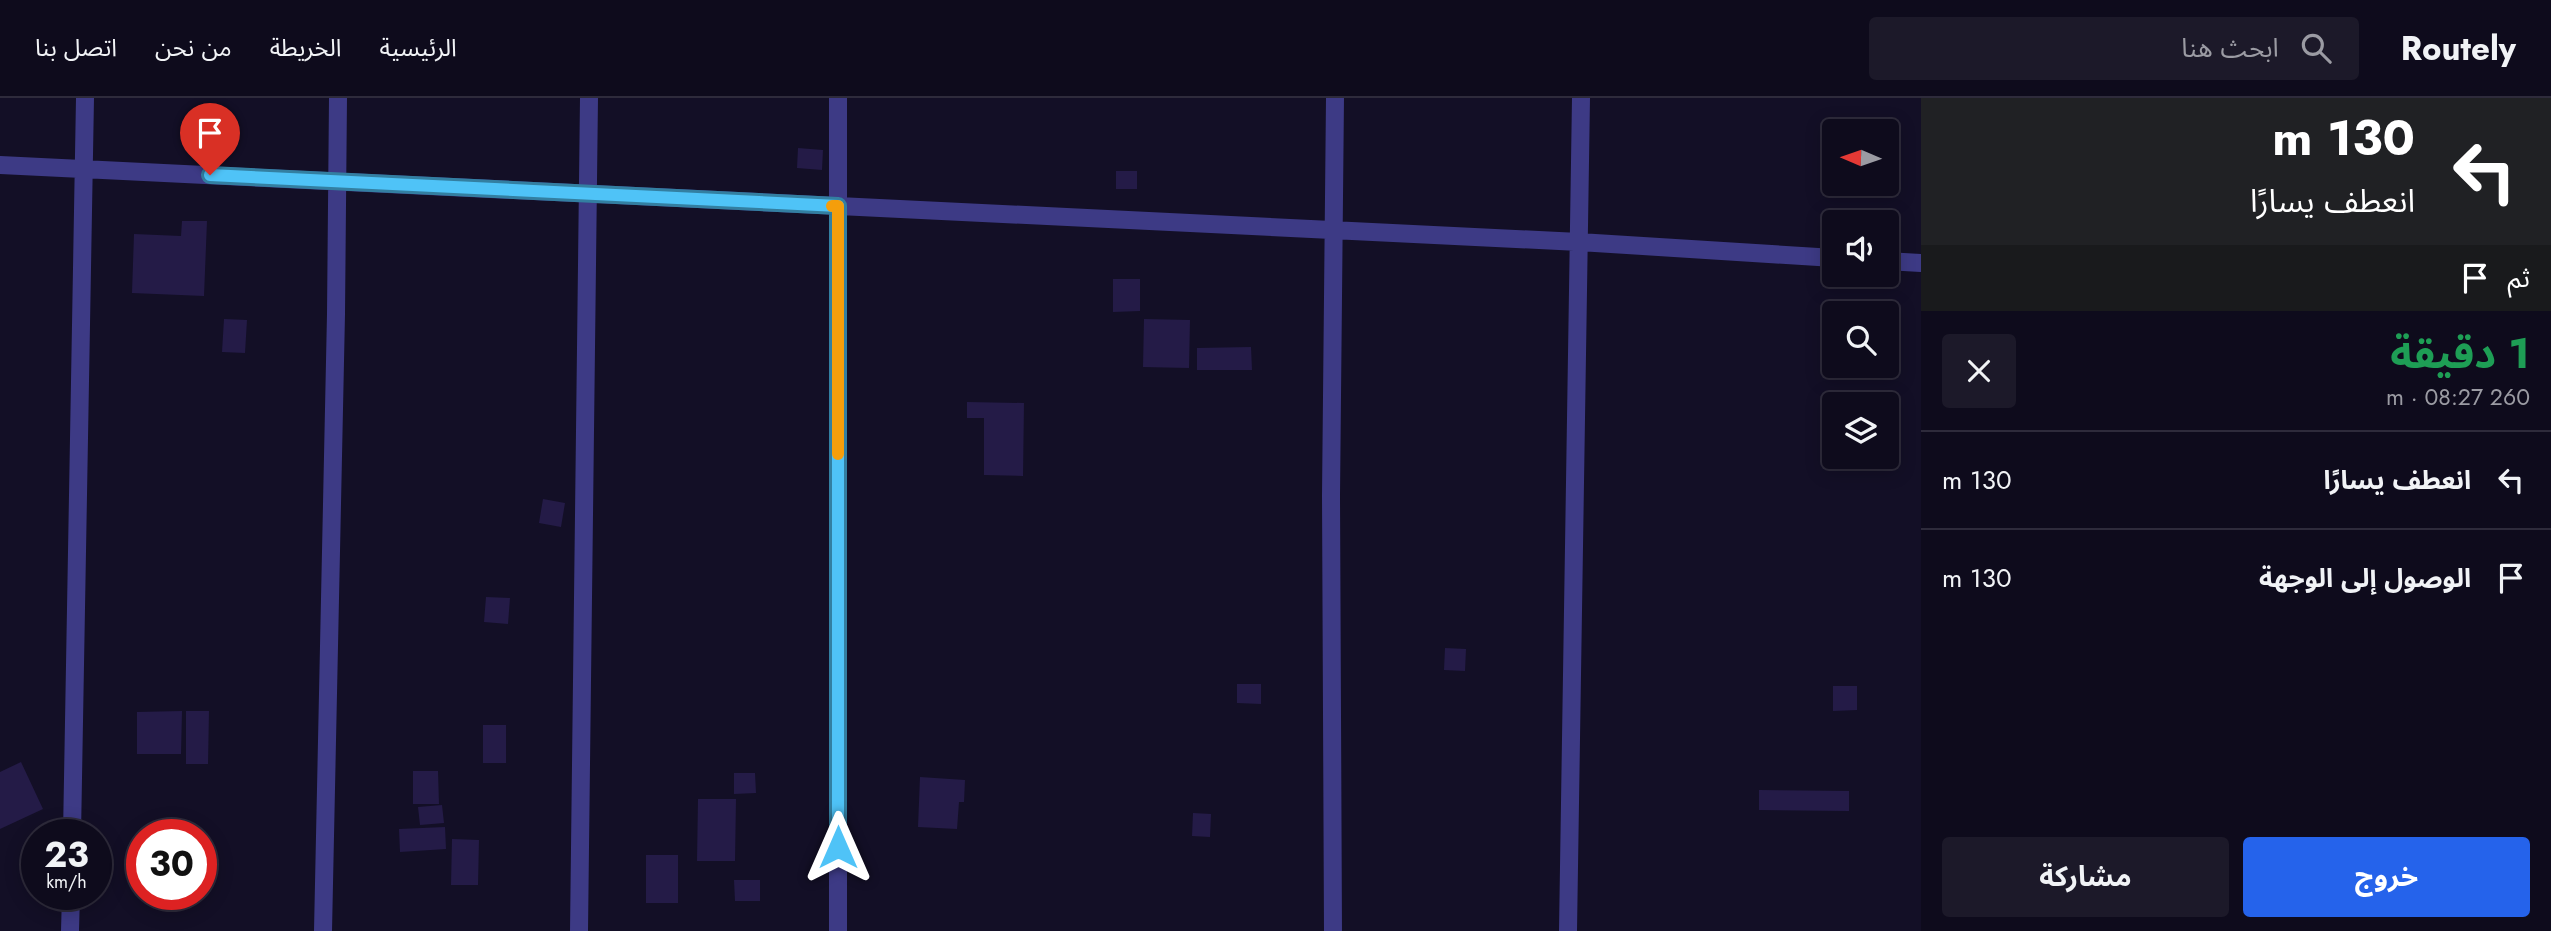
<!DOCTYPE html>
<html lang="ar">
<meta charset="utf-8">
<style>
body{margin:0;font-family:Jost,"Noto Sans Arabic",sans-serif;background:#1c1929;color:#f1f3f6;direction:rtl;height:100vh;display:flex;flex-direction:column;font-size:26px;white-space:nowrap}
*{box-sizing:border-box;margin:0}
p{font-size:23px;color:#9b9ba3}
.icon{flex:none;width:38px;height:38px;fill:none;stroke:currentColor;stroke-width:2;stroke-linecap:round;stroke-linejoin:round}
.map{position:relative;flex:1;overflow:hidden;direction:ltr}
.sheet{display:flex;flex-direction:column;background:#0e0b1c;width:630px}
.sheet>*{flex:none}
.top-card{background:#202124;color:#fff;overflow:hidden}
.needle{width:46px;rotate:272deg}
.tools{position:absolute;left:1822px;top:21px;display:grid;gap:14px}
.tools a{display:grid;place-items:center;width:77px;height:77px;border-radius:7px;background:#0e0b1c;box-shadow:0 4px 18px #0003,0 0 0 2px #2e2b3b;font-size:35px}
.speed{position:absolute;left:21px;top:721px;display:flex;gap:14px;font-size:35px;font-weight:700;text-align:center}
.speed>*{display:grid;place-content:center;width:91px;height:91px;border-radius:50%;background:#0e0b1c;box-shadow:0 4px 18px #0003,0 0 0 2px #2e2b3b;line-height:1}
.speed small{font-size:18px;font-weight:400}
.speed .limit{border:10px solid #d22;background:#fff;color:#111}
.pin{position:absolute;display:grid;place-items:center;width:60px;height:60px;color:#fff;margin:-72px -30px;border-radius:50% 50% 50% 0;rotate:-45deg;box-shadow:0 0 7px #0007}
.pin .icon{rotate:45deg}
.me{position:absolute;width:77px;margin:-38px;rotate:0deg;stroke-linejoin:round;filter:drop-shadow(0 0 5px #0008)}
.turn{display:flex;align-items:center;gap:24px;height:147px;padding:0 21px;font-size:32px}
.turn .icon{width:91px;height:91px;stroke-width:2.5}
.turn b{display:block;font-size:49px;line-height:60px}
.then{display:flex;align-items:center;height:66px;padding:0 21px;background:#0003;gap:14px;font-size:26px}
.round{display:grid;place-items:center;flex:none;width:74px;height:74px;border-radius:7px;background:#1c1929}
.summary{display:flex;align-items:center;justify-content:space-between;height:119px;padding:0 21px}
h1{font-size:42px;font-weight:700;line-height:52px;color:#1e9e55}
.primary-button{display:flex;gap:14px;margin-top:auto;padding:14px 21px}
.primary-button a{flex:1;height:80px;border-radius:7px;background:#2563eb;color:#fff;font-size:28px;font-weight:700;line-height:80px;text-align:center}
.primary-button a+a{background:#1c1929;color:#f1f3f6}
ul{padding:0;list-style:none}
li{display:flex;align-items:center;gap:21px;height:98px;padding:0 21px;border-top:2px solid #2e2b3b}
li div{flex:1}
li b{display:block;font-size:26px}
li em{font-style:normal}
header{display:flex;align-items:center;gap:42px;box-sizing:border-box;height:98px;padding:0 35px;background:#0e0b1c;border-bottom:2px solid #2e2b3b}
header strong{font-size:33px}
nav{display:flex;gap:38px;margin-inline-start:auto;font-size:24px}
.search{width:490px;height:63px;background:#1c1929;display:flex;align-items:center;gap:18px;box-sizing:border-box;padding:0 24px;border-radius:7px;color:#9b9ba3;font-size:26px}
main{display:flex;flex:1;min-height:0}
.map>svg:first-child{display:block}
.building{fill:#241b47}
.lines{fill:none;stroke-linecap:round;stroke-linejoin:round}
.street{stroke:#3d3a85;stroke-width:18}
.route-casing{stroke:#337fa1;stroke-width:18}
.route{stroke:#4fc3f7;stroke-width:12}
.slow{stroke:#f59e0b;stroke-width:12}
</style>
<header>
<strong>Routely</strong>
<div class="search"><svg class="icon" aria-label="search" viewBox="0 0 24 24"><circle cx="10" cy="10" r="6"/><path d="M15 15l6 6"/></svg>ابحث هنا</div>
<nav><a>الرئيسية</a><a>الخريطة</a><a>من نحن</a><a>اتصل بنا</a></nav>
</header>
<main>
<section class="sheet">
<div class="top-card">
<div class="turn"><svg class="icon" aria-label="left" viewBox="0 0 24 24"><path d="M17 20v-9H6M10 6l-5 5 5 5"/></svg><div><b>130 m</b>انعطف يسارًا</div></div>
<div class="then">ثم<svg class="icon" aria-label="arrive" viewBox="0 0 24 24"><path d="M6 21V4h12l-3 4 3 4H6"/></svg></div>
</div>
<div class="summary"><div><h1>1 دقيقة</h1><p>260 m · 08:27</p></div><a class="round"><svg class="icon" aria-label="close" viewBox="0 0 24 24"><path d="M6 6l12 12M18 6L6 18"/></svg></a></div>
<ul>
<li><svg class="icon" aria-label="left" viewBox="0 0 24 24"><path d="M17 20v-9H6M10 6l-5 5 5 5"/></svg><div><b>انعطف يسارًا</b></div><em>130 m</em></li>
<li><svg class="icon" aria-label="arrive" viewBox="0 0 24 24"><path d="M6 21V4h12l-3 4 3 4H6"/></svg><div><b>الوصول إلى الوجهة</b></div><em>130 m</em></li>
</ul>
<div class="primary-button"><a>خروج</a><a>مشاركة</a></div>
</section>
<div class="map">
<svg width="1921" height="833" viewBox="0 0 1921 833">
<rect width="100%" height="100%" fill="#130f26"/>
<path class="building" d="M798,50l25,2 -1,20 -25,-2z
M1116,73h21v18h-21z
M182,123h25l-3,75 -72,-3 2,-59 47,2z
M1113,181h27v32l-27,1z
M224,221l23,1 -2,33 -23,-1z
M1144,221l46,1 -1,48 -46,-1z
M1251,249l1,23h-55v-22z
M967,304l57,1 -1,73 -39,-1v-57h-17z
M543,401l22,4 -4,24 -22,-4z
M486,499l24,1 -2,26 -24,-2z
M1445,550l21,1 -1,22 -21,-1z
M1237,586h24v20l-24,-1z
M1833,588h24v24l-24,1z
M182,613l-1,43h-44v-42z
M186,613h23l-1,53h-22z
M483,627h23v38h-23z
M21,664l22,47 -43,20v-57z
M413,673h25l1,33h-26z
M734,675h21l1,20 -22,1z
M920,679l45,3 -1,22h-5l-2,27 -39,-2z
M1759,692l90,1v20l-90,-1z
M698,701h38l-1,62h-38z
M442,707l2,18 -24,2 -2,-18z
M1193,715l18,1 -1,23 -18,-1z
M445,729l1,22 -46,3 -1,-23z
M452,741l27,1 -1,45h-27z
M646,757h32v48h-32z
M734,782h26v21h-25z"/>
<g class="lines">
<path class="street" d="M838,0v833
M0,67l1579,77 255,16
M1886,163l35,2
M72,737l13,-737
M70,833l1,-37
M323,833l13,-617 2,-216
M579,833l10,-833
M1333,833l-2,-435 4,-398
M1568,833l13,-833"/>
</g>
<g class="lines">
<defs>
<path id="route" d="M210,77l628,31v641"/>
</defs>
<use href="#route" class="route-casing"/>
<use href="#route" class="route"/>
<path class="slow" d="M832,108h6v248"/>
</g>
</svg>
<div class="tools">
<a><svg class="needle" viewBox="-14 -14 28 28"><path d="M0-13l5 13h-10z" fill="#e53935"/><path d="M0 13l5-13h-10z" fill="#9b9ba3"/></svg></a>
<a><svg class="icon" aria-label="sound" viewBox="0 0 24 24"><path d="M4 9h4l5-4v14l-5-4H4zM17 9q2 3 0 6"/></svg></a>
<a><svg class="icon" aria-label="search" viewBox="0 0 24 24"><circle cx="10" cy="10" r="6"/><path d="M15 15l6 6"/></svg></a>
<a><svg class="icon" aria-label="layers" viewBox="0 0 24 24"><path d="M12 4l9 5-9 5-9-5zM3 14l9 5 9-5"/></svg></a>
</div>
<div class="speed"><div>23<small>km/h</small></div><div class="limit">30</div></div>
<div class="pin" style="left:210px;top:77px;background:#d93025"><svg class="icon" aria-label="arrive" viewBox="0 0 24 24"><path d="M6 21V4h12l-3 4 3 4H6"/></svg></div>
<svg class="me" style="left:838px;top:749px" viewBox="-20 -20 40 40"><path d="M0-17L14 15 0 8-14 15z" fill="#4fc3f7" stroke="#fff" stroke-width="4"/></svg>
</div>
</main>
